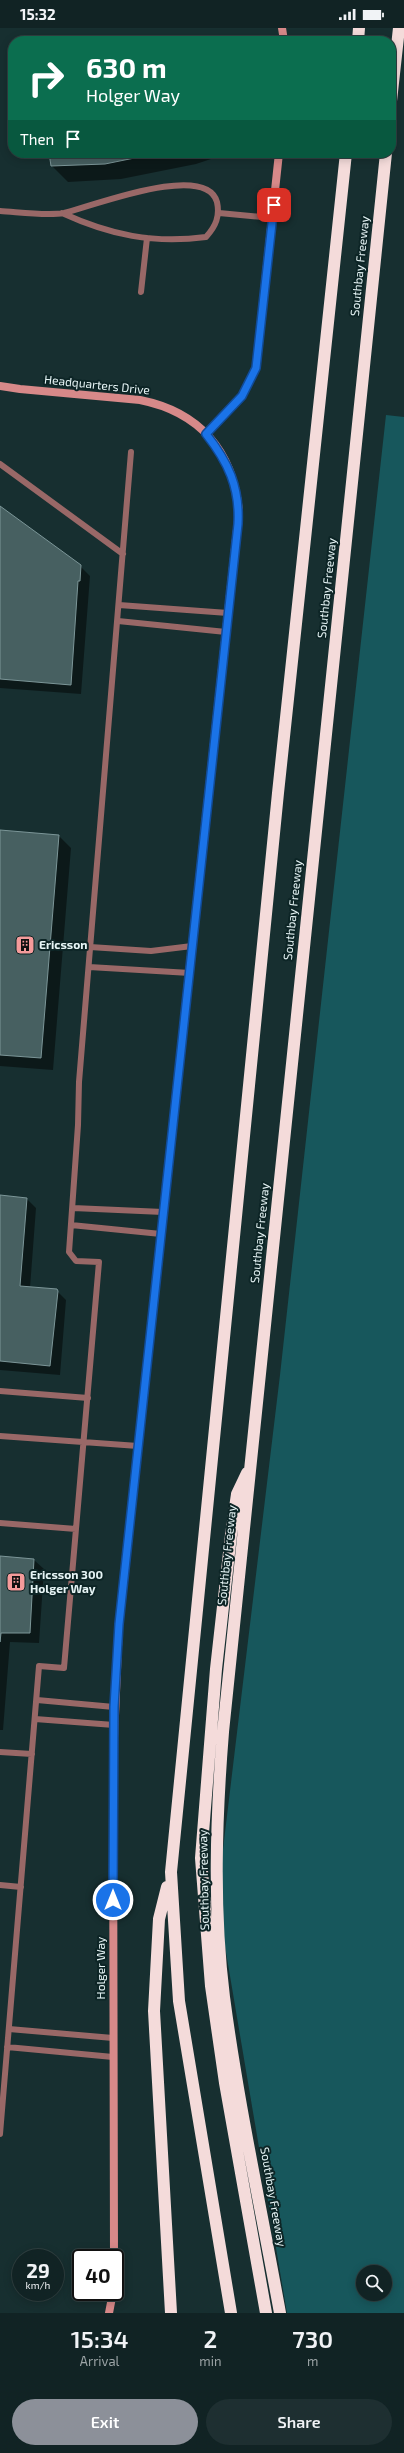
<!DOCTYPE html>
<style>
body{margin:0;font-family:"Exo 2",sans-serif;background:#1e2f31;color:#f1f3f6;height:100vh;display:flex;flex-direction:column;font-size:15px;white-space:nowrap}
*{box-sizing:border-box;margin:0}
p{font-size:13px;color:#9ca4a6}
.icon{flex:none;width:22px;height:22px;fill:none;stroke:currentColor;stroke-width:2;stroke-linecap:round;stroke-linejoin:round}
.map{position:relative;height:2285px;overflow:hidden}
.sheet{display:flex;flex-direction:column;background:#112324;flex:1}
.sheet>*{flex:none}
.hud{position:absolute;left:8px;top:8px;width:388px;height:122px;border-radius:16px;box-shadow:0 2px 10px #0003,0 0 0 1px #304041;background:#0b6e4f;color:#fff;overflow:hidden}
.controls{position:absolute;left:356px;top:2237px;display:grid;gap:8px}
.controls a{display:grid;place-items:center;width:36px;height:36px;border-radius:50%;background:#112324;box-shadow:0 2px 10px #0003,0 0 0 1px #304041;font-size:20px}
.speed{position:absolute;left:12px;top:2221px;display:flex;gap:8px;font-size:20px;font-weight:700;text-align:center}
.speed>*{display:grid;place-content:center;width:52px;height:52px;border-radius:50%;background:#112324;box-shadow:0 2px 10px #0003,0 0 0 1px #304041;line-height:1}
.speed small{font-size:10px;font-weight:400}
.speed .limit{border:2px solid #111;border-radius:6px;background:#fff;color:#111}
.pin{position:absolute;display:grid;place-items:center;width:34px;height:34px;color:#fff;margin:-17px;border-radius:8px;box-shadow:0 2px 6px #0006}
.me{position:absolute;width:44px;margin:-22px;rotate:0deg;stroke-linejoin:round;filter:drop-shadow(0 0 3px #0008)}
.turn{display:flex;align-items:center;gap:14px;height:84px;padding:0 12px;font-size:18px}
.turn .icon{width:52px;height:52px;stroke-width:2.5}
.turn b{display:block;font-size:28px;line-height:34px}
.then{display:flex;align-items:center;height:38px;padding:0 12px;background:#0003;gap:8px;font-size:15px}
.eta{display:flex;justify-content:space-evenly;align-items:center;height:68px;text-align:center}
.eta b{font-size:24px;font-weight:600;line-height:28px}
.cta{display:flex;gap:8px;margin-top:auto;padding:8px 12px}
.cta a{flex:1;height:46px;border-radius:24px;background:#8c9099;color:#fff;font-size:16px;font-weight:600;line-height:46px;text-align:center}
.cta a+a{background:#1e2f31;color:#f1f3f6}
.status{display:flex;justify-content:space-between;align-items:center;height:28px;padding:0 20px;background:#112324;direction:ltr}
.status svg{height:11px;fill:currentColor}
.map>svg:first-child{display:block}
.green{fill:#17575c;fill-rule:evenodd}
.shadow{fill:#0007}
.building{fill:#476061;stroke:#7c9698}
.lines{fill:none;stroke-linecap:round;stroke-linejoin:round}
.lane{stroke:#996867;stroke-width:6}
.secondary{stroke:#d78989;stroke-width:8}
.highway{stroke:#f4dbda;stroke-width:12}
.route-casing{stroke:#114b97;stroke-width:10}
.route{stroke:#1a73e8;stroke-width:7}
.labels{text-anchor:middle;stroke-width:4;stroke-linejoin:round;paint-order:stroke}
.street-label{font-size:12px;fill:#e7f5f6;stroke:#0d2526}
.poi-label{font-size:12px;font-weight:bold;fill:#e7f5f6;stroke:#0d2526;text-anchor:start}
</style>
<div class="status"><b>15:32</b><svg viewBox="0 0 49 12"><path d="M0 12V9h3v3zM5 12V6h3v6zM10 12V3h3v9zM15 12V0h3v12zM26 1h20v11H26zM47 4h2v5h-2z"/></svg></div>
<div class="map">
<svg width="404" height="2285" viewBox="0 0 404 2285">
<rect width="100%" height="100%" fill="#172f30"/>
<path class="green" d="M386,387l18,2v1896h-117l-70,-414 63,-524zM363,2244h22v22h-22z"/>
<path class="shadow" d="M50,125h179l-33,11 -75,15 -53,3 -16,-16z
M0,480l80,58 10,10 -9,118 -81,-6z
M0,803l59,5 12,12 -18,222 -53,-4z
M0,1168l27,3 9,9 -6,80 26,2 10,10 -6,75 -60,-5z
M0,1529l34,3 10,9 -5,74 -29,-1 -7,88h-3z"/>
<path class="building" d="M49,125h110l-54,11 -54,2z
M0,478l81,59 -1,16h-2l-7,104 -71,-6z
M0,802l59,5 -18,223 -41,-3z
M0,1167l27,3 -7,88 37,3 1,2 -8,75 -50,-5z
M0,1528l34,3 -4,74h-29l-1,9z"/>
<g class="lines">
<path class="lane" d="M0,183c18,1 46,5 64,2 26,-6 142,-52 153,-11 3,14 -1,24 -11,35 -53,7 -96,-2 -144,-24
M219,185l54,5
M141,264l6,-54
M0,436l123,90
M119,577l109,8
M118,593l108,11
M90,919l61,4 41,-5
M89,939l101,6
M73,1180l90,4
M71,1197l90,9
M0,1363l88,7
M0,1408l138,10
M0,1495l76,6
M37,1672l77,7
M35,1691l79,6
M0,1724l32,2
M0,1857l21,2
M9,2001l104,9
M7,2019l106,10
M0,2106l39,-468 25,2 35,-406 -23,-1 -7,-9 9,-127 1,-43 52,-630"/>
<path class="secondary" d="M282,0l2,13
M0,358l20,3 120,11c60,12 93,51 99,111l-120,1113 -6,137 1,497
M206,406l36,-38 14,-28 23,-215
M109,2285l4,-21"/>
<path class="highway" d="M358,13l1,-13
M391,73l8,-73
M247,1445l-10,21 -6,41 -15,134 -15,189 10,128 14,97 41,230
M167,1859l-8,32 -5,92 17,302
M231,2285l-52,-312 -8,-129 107,-1079 68,-640
M280,2285c-19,-105 -42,-210 -56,-316 -11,-88 -8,-177 -1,-265l163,-1579"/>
</g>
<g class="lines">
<defs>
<path id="route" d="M113,1872l1,-193 5,-83 119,-1100c2,-37 -10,-62 -32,-90l36,-38 14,-28 18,-163"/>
</defs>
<use href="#route" class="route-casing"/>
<use href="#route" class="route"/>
</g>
<defs>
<symbol id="building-square" viewBox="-11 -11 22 22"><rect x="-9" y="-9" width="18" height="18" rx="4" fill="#f59b9b" stroke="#0d2526"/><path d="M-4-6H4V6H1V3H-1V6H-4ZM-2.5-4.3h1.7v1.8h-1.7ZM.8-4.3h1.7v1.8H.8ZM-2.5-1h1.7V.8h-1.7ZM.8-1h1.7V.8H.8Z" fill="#111"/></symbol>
</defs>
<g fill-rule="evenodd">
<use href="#building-square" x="14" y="906" width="22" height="22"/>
<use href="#building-square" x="5" y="1543" width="22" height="22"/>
</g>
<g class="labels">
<g class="street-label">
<text transform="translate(360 238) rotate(-84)" y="4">Southbay Freeway</text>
<text transform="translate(97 357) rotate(6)" y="4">Headquarters Drive</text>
<text transform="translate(327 560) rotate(-84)" y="4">Southbay Freeway</text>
<text transform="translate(293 882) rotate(-84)" y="4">Southbay Freeway</text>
<text transform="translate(260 1205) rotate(-84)" y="4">Southbay Freeway</text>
<text transform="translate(227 1527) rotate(-84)" y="4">Southbay Freeway</text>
<text transform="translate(204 1852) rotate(-91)" y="4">Southbay Freeway</text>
<text transform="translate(101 1940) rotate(-90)" y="4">Holger Way</text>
<text transform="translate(273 2169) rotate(80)" y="4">Southbay Freeway</text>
</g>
<g class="poi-label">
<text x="39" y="921">Ericsson</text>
<text x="30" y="1551">Ericsson 300<tspan x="30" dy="14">Holger Way</tspan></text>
</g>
</g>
</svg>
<div class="controls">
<a><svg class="icon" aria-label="search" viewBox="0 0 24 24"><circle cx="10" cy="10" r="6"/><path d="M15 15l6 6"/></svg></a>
</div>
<div class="speed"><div>29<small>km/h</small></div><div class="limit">40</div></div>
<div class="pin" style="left:274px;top:177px;background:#d93025"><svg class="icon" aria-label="arrive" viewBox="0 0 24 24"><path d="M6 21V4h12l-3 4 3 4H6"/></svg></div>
<svg class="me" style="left:113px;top:1872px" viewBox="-20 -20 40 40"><circle r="17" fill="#1a73e8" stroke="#fff" stroke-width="3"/><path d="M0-11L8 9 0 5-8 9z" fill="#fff"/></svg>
<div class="hud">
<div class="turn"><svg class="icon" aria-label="right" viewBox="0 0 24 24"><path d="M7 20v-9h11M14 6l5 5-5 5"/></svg><div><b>630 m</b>Holger Way</div></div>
<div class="then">Then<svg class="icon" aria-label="arrive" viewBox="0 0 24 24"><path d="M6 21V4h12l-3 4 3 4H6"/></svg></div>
</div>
</div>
<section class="sheet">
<div class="eta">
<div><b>15:34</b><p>Arrival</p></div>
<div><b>2</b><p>min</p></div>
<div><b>730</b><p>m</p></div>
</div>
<div class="cta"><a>Exit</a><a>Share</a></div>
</section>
